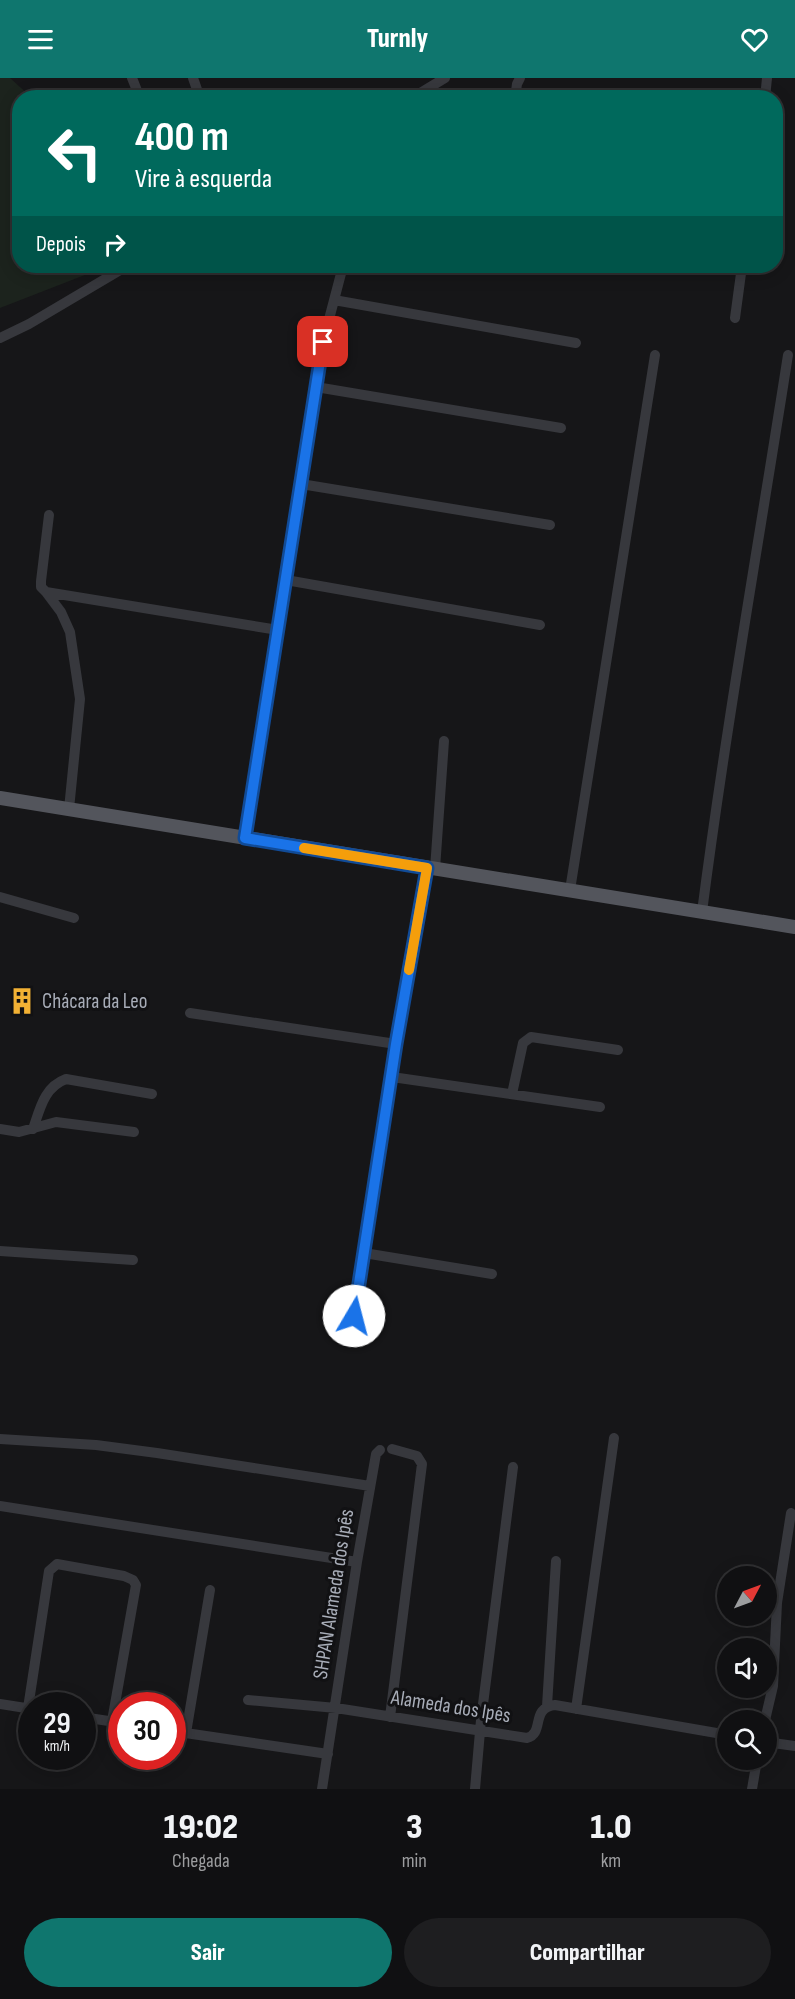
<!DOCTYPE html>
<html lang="pt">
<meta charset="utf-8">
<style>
body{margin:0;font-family:"Sofia Sans Condensed",sans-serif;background:#1e1e20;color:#f1f3f6;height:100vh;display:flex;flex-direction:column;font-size:22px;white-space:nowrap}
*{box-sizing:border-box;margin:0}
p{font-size:20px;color:#9c9d9f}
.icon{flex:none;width:33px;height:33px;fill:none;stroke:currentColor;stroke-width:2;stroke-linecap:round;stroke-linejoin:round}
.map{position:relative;height:1711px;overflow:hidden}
.drawer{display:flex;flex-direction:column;background:#101012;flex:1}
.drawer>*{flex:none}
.banner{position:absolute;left:12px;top:12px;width:771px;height:183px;border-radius:24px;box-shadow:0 3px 15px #0003,0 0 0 2px #303032;background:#00695c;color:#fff;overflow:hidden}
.needle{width:39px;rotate:49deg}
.buttons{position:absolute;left:717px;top:1488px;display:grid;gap:12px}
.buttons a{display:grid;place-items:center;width:60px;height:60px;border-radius:50%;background:#101012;box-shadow:0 3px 15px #0003,0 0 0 2px #303032;font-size:30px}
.speed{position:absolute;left:18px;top:1614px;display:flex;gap:12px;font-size:30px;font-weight:700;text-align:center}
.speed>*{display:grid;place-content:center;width:78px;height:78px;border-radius:50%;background:#101012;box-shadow:0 3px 15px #0003,0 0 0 2px #303032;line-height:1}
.speed small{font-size:15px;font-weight:400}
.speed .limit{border:9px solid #d22;background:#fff;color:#111}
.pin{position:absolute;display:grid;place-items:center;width:51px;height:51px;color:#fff;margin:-26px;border-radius:12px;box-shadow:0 3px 9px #0006}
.me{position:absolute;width:66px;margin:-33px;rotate:8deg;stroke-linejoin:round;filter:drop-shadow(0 0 4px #0008)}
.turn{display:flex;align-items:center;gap:21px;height:126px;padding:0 24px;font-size:27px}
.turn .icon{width:78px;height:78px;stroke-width:2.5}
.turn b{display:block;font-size:42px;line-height:51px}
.then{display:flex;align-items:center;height:57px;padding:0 24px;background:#0003;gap:12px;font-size:22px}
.eta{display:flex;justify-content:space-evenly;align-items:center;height:102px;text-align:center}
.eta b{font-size:36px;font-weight:800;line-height:42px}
.action{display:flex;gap:12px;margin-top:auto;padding:12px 24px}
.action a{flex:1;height:69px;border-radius:36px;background:#0f766e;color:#fff;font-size:24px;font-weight:800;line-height:69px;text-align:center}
.action a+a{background:#1e1e20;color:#f1f3f6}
header{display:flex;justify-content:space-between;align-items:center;height:78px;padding:0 24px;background:#0f766e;color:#fff;font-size:27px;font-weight:800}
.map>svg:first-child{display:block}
.green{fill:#1c231d}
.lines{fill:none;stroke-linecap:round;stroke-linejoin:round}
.minor{stroke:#37383d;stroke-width:10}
.major{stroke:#53555c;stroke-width:14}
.route-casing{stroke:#114b97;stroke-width:15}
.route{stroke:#1a73e8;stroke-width:10}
.slow{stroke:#f59e0b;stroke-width:10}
.labels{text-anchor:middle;stroke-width:6;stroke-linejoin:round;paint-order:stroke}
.poi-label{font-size:21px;fill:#a8adb8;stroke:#111113;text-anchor:start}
.street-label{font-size:21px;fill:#a8adb8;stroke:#111113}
</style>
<header><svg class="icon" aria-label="menu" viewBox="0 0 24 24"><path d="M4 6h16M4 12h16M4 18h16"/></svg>Turnly<svg class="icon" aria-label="heart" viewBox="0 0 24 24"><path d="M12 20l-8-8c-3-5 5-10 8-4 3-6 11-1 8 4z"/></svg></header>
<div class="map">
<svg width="795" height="1711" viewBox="0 0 795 1711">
<rect width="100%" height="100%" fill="#161618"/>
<path class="green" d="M0,0h10l21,19 -11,1v168h88l-108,42z"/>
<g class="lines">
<path class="minor" d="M132,0l8,20
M193,0l7,20
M412,20l33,-20
M515,20l2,-14 3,-6
M765,20l2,-20
M334,222l242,43
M735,240l7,-52
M0,260l29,-14 98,-58
M316,309l245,41
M301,406l249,41
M49,437l-8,66v6l5,5 232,38
M286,502l254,45
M46,514l15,20 9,20 10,67 -11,110
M245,760l78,-496 20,-76
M435,791l9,-128
M570,812l85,-535
M0,819l74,21
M702,834c24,-186 57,-371 86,-557
M190,935l206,31
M392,999l208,30
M512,1016l11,-51 8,-6 87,13
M0,1051l19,3 37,-10 78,10
M33,1051c7,-20 11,-42 33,-50l86,15
M0,1173l133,9
M364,1175l128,21
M354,1238l42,-272 31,-176
M0,1361l96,6 61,8 213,33
M0,1428l357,56
M248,1622l88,8 191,30c18,-5 3,-30 28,-33l173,30
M0,1626l32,5
M547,1628l9,-145
M28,1630l21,-137 8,-7 67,12 9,4 3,5 -24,136
M576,1631l38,-271
M82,1639l40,6
M390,1639l32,-253 -5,-8 -25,-7
M765,1642l8,-34 4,-83 14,-90
M172,1653l156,23
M186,1655l24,-143
M766,1664l29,4
M322,1711l35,-227 19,-108 4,-4
M475,1711l6,-69 32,-253
M752,1711l5,-29"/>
<path class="major" d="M0,720l795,129"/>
</g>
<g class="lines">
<defs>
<path id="route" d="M323,264l-78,496 182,30 -31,176 -42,272"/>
</defs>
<use href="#route" class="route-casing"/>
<use href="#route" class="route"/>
<path class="slow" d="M304,770l123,20 -18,102"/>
</g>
<defs>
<symbol id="building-bare" viewBox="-9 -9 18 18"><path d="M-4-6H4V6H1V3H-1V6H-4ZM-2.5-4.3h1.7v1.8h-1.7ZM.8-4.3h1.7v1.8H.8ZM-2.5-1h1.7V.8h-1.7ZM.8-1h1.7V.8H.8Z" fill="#f2b134" stroke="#111113" stroke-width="2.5" paint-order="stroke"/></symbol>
</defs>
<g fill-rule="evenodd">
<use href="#building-bare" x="3" y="904" width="38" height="38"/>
</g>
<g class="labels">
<g class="poi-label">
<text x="42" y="930">Chácara da Leo</text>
</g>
<g class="street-label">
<text transform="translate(333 1516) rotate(-81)" y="7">SHPAN Alameda dos Ipês</text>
<text transform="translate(451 1628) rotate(9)" y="7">Alameda dos Ipês</text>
</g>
</g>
</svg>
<div class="buttons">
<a><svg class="needle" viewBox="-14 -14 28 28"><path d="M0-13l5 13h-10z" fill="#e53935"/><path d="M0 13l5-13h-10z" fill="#9c9d9f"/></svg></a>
<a><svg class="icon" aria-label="sound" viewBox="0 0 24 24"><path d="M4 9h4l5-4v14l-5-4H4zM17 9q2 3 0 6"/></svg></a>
<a><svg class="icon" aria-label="search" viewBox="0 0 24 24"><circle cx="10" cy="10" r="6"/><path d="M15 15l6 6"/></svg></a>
</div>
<div class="speed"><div>29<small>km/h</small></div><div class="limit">30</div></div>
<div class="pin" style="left:323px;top:264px;background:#d93025"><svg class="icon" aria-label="arrive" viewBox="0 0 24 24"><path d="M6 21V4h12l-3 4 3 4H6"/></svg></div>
<svg class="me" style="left:354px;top:1238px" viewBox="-20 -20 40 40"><circle r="19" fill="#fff"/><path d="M0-13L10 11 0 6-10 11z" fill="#1a73e8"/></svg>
<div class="banner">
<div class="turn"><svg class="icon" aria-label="left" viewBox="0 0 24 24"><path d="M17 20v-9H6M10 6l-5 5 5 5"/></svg><div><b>400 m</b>Vire à esquerda</div></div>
<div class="then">Depois<svg class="icon" aria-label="right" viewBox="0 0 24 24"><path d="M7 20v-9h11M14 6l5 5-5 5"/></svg></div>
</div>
</div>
<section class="drawer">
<div class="eta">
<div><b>19:02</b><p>Chegada</p></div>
<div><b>3</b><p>min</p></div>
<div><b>1.0</b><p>km</p></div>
</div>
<div class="action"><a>Sair</a><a>Compartilhar</a></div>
</section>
